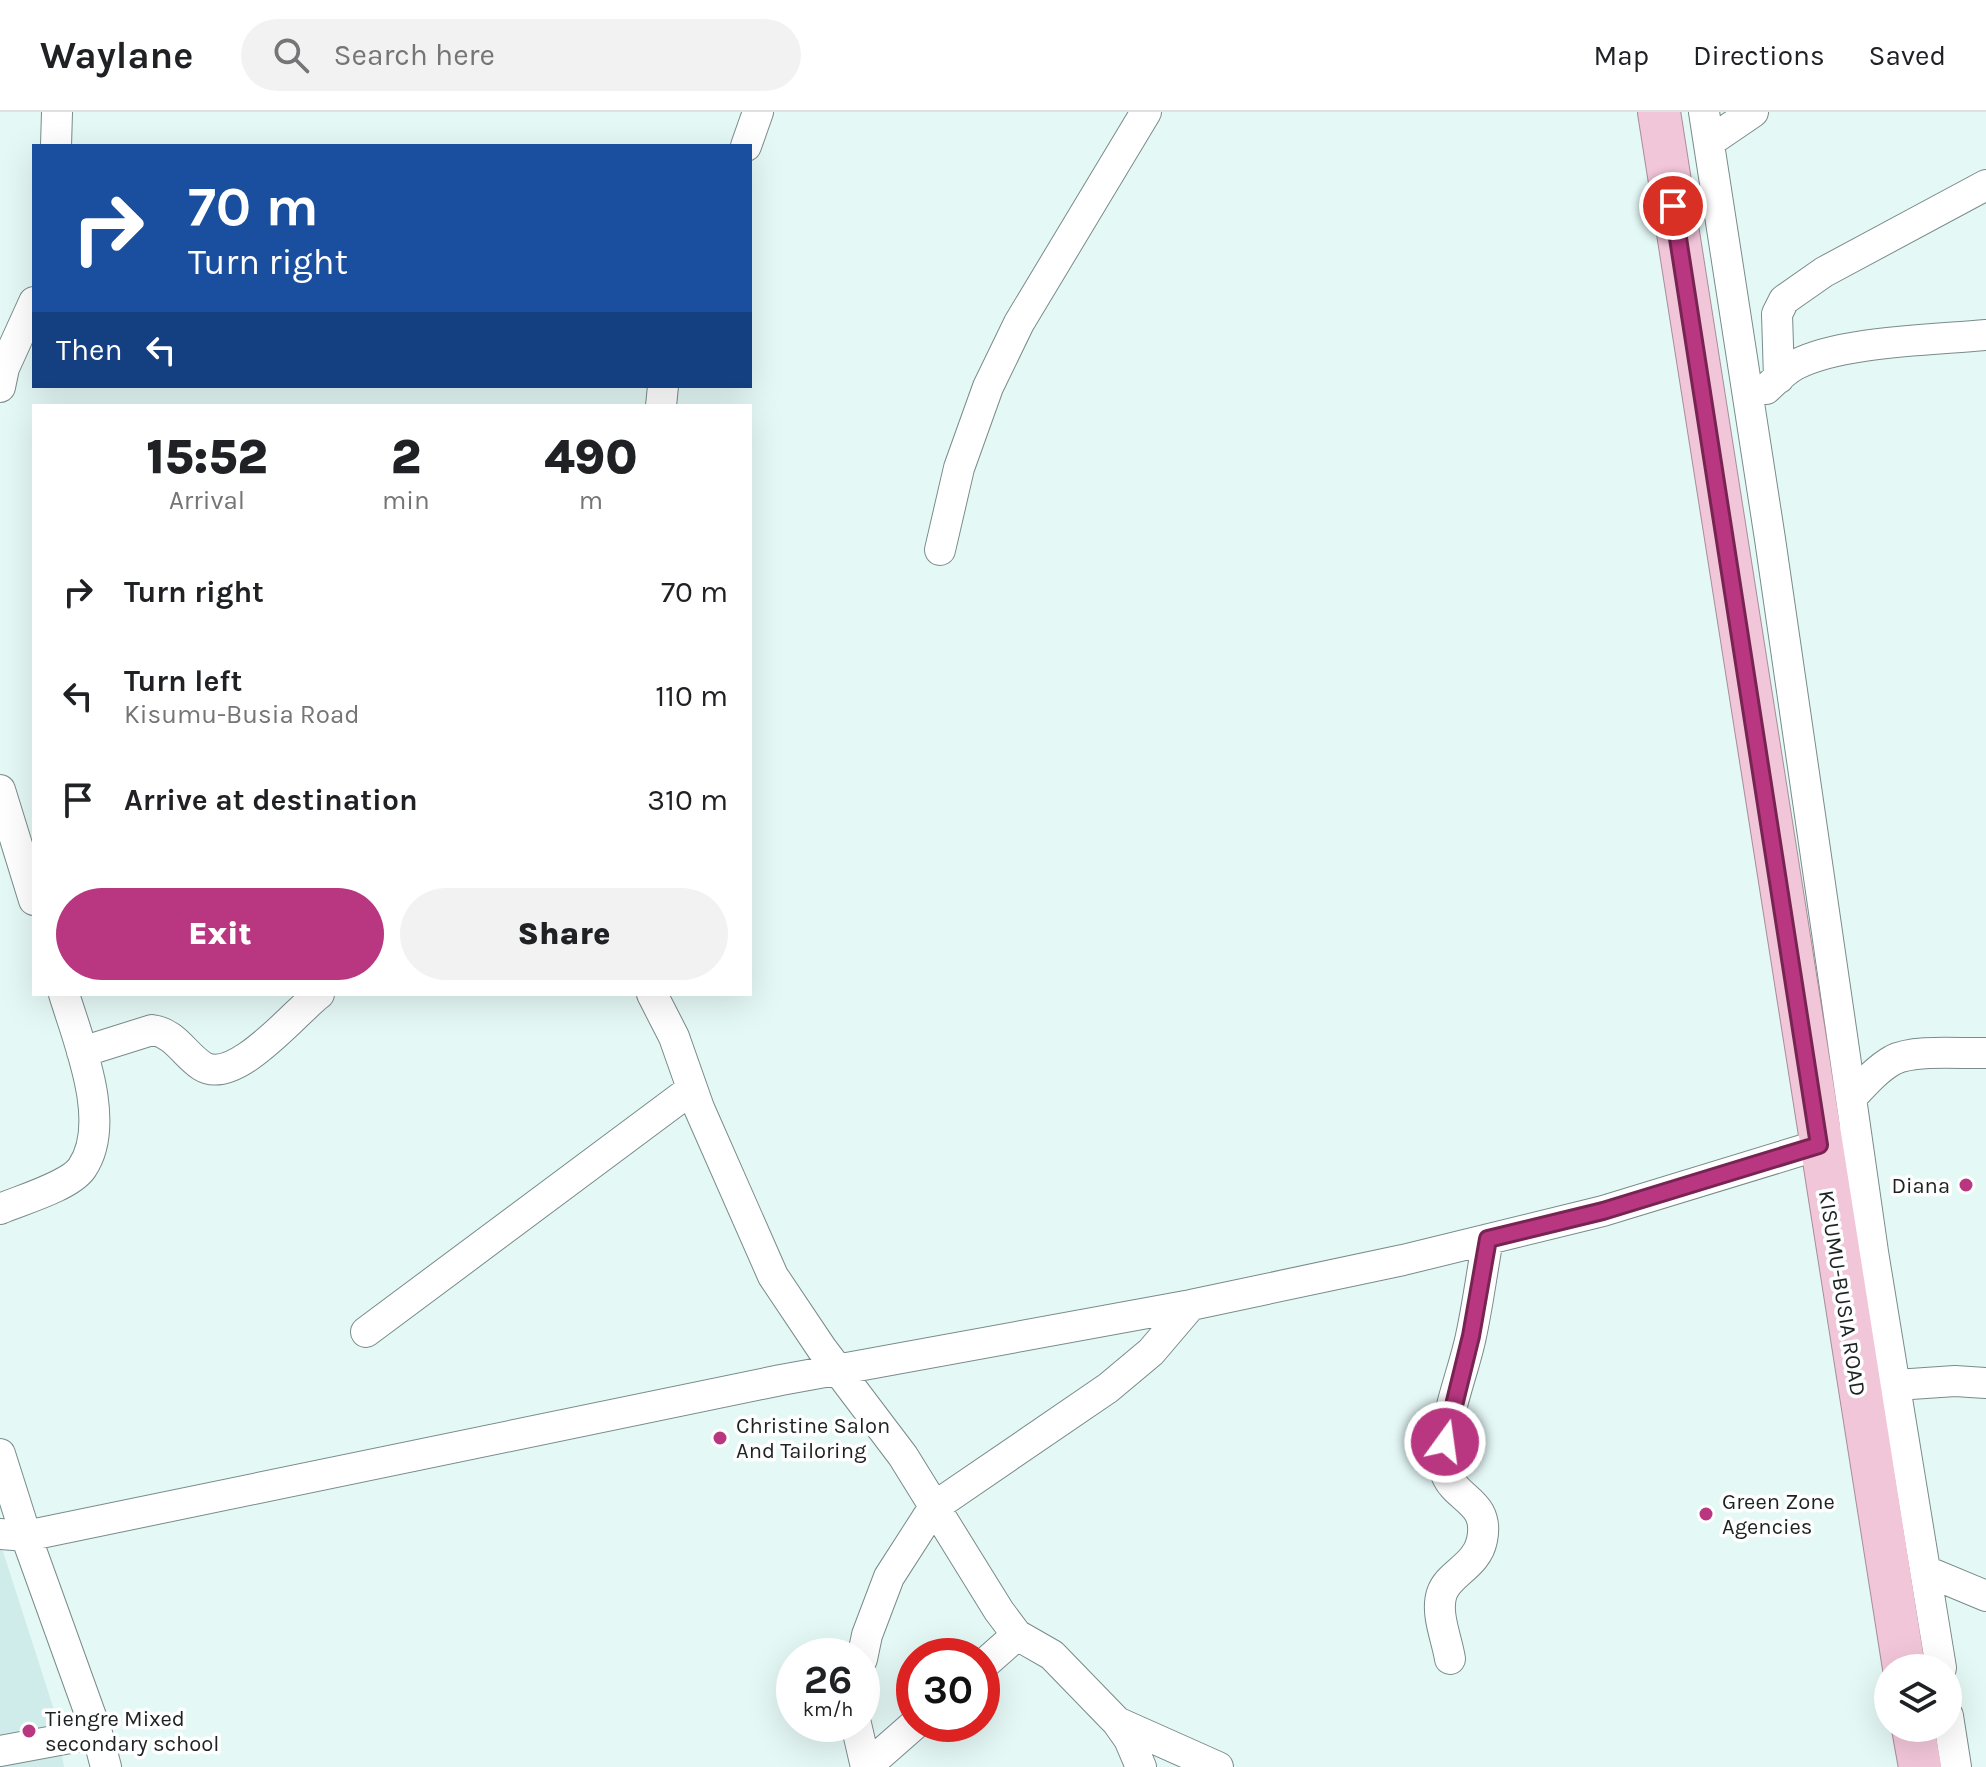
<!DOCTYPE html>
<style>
body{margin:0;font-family:Karla,sans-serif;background:#f2f2f2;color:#202124;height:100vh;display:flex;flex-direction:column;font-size:30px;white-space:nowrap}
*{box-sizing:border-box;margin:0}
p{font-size:26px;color:#757577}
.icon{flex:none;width:44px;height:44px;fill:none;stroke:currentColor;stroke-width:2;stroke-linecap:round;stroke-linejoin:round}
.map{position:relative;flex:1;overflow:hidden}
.details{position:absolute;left:32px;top:292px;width:720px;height:592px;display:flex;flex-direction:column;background:#fff;border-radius:0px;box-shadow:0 8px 32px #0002}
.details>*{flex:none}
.hud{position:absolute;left:32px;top:32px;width:720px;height:244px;border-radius:0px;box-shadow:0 8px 32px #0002;background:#1a4fa0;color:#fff;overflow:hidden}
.controls{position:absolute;left:1874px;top:1542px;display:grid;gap:16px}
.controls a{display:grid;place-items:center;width:88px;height:88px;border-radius:50%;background:#fff;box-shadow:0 8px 32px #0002;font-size:40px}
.speed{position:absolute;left:776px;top:1526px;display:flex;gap:16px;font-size:40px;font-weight:700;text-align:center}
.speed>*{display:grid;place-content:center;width:104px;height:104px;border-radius:50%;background:#fff;box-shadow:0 8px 32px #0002;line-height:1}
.speed small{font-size:20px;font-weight:400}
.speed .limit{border:12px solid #d22;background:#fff;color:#111}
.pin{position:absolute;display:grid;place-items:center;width:68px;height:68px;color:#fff;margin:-34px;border:4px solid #fff;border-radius:50%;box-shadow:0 2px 8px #0007}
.me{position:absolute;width:88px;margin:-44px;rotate:14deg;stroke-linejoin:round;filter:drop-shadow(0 0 6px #0008)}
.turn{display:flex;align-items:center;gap:28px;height:168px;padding:0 24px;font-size:36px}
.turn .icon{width:104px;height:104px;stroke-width:2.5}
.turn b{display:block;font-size:56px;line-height:68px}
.then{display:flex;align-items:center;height:76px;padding:0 24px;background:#0003;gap:16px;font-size:30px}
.eta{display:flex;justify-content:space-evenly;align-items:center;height:136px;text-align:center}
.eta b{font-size:48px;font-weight:800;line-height:56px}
.button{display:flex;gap:16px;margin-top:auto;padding:16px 24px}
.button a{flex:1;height:92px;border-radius:48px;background:#b83780;color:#fff;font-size:32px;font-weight:800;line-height:92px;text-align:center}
.button a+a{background:#f2f2f2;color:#202124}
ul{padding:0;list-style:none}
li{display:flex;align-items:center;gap:24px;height:104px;padding:0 24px}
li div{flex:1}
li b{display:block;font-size:30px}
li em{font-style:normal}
header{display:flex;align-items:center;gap:48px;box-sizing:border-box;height:112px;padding:0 40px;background:#fff;border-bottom:2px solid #e0e0e0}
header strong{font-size:38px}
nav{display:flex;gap:44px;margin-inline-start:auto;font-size:28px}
.search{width:560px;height:72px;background:#f2f2f2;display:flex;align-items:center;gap:20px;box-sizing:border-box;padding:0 28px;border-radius:44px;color:#757577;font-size:30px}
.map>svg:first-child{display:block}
.built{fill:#cfecea}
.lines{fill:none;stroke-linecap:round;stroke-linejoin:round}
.minor-casing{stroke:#798b8a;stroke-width:32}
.highway-casing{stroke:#a78d99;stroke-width:44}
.minor{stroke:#fff;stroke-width:30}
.highway{stroke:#f2c6d9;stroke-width:42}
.route-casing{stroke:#782453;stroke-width:20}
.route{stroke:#b83780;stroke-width:14}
.poi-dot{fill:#b83780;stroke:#fff;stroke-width:3}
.labels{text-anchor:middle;stroke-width:7;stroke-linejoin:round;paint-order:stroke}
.poi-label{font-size:22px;fill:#1c2322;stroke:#fff;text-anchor:start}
.street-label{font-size:22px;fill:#1c2322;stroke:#fff}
</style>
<header>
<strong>Waylane</strong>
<div class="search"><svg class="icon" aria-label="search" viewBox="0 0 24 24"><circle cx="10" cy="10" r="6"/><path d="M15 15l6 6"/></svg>Search here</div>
<nav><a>Map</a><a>Directions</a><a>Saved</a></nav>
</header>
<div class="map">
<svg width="1986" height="1655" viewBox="0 0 1986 1655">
<rect width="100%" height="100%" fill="#e4f8f6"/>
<path class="built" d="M0,1430l54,168 10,57h-64z"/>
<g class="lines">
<defs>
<path id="minor" d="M1704,0l66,427 81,559
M1709,30l44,-30
M56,34l1,-34
M746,34l12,-34
M1779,266l-2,-64 7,-14 40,-28 162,-87
M0,275l4,-19 30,-66
M1766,277c9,-8 18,-18 29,-24 45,-24 138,-25 191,-30
M661,294l2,-20
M940,438l19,-82 29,-81 31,-64 127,-211
M0,678l34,110
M652,882l22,43 25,71 74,168 49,73 81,107 96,155 18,24 35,20 65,67 12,17 12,28
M82,940l70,-22c23,3 32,24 50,36 33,21 94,-55 117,-72
M0,1097c21,-9 70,-23 82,-41 31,-45 -4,-128 -18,-174
M366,1220l326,-243
M1896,1273l59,-4 31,2
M0,1342l26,82 71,197 9,34
M0,1422l26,2 755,-156 410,-75 212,-45 200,-49 216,-66 37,-5
M1926,1459l60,25
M862,1547l5,-24 22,-58 45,-70 174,-119 43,-36 40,-47
M1450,1547c-3,-20 -15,-46 -8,-66 7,-20 35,-27 40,-53 8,-39 -26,-40 -36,-66 -1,-5 -1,-14 -1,-19 -2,-35 19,-84 26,-119 7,-32 11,-65 17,-97
M982,1554l35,-31
M1941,1556l-68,-416 -22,-154c13,-14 26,-29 42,-38 22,-11 68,-6 93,-7
M1948,1604l8,51
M1117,1610l101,45
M856,1612l10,43
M0,1639l97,-18
M866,1655l49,-43"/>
<path id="highway" d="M1659,0l245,1556
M1913,1616l7,39"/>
</defs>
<use href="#minor" class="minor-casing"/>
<use href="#highway" class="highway-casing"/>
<use href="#minor" class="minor"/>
<use href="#highway" class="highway"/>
</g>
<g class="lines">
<defs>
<path id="route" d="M1445,1330l26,-106 17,-97 115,-28 216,-66 -146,-939"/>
</defs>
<use href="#route" class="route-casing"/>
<use href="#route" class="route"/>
</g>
<g class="poi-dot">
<circle cx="1966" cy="1073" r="8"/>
<circle cx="720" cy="1326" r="8"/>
<circle cx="1706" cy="1402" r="8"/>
<circle cx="29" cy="1619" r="8"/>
</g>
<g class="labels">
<g class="poi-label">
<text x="1950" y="1081" text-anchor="end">Diana</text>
<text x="736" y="1321">Christine Salon<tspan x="736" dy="25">And Tailoring</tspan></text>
<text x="1722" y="1397">Green Zone<tspan x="1722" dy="25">Agencies</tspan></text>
<text x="45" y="1614">Tiengre Mixed<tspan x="45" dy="25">secondary school</tspan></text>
</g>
<g class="street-label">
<text transform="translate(1843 1181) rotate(81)" y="8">KISUMU-BUSIA ROAD</text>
</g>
</g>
</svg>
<div class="controls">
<a><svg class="icon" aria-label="layers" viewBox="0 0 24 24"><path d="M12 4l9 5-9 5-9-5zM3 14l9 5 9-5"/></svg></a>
</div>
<div class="speed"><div>26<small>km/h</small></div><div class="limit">30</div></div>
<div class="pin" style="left:1673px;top:94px;background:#d93025"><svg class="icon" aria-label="arrive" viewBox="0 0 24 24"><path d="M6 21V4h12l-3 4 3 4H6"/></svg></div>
<svg class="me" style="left:1445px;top:1330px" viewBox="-20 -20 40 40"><circle r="17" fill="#b83780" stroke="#fff" stroke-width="3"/><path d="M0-11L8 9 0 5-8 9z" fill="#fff"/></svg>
<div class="hud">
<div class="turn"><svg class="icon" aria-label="right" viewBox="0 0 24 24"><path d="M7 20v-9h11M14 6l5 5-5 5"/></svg><div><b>70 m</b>Turn right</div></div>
<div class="then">Then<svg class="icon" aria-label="left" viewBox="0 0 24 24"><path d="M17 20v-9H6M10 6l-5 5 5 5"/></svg></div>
</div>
<section class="details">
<div class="eta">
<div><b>15:52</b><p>Arrival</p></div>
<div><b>2</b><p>min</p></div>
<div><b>490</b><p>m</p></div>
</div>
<ul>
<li><svg class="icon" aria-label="right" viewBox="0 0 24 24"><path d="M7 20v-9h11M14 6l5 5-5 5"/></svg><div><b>Turn right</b></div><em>70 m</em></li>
<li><svg class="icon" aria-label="left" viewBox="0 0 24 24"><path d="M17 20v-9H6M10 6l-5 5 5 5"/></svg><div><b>Turn left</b><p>Kisumu-Busia Road</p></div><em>110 m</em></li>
<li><svg class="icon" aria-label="arrive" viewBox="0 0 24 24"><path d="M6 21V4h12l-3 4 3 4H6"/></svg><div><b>Arrive at destination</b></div><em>310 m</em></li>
</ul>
<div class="button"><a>Exit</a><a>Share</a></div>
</section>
</div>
